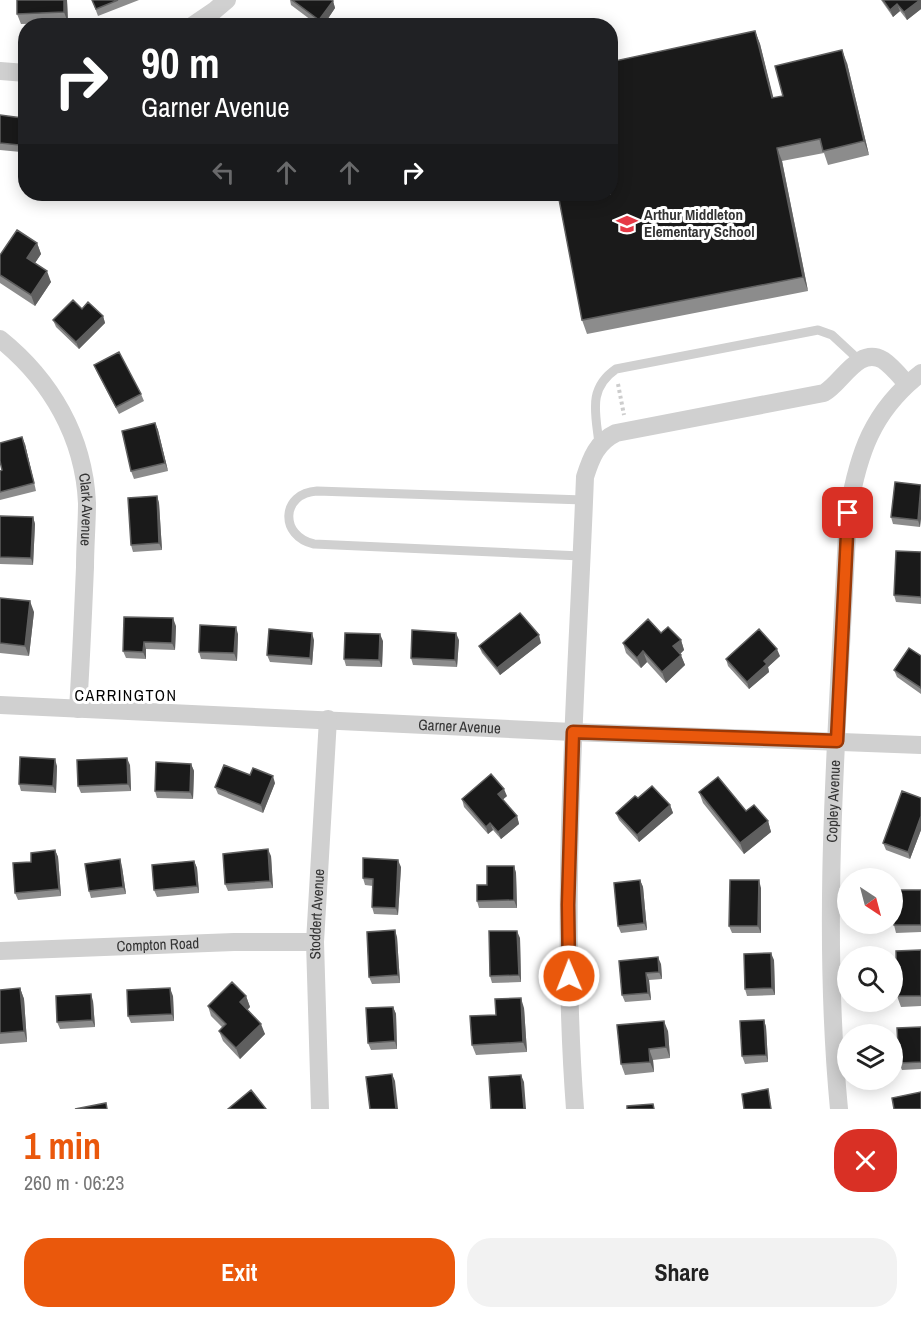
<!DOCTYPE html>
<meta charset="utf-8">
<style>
body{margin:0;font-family:"Archivo Narrow",sans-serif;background:#f2f2f2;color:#222;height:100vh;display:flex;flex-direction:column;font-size:22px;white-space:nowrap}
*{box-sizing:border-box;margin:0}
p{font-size:20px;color:#767676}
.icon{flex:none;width:33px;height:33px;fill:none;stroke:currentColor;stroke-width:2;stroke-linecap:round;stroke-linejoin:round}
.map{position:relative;height:1109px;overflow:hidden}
.side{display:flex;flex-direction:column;background:#fff;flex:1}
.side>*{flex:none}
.top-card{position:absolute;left:18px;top:18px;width:600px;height:183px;border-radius:24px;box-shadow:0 3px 15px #0003;background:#202124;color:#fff;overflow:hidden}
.needle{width:39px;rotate:144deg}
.controls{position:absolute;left:837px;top:868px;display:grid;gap:12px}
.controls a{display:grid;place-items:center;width:66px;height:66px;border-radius:50%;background:#fff;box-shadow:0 3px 15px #0003;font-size:30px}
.pin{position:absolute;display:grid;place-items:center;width:51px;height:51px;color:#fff;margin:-26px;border-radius:12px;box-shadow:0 3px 9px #0006}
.me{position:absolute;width:66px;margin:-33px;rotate:359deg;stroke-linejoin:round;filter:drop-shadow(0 0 4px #0008)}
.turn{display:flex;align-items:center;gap:21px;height:126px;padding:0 24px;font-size:27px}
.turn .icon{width:78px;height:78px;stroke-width:2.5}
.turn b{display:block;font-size:42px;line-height:51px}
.lanes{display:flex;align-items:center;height:57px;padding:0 24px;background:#0003;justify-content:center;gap:30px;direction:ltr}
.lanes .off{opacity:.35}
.round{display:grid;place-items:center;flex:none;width:63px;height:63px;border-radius:24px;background:#f2f2f2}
.head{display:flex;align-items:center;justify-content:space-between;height:102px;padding:0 24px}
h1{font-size:36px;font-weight:800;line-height:45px;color:#ea580c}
.cta{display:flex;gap:12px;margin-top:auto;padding:12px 24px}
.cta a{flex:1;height:69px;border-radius:24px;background:#ea580c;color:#fff;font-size:24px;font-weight:800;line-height:69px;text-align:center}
.cta a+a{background:#f2f2f2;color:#222}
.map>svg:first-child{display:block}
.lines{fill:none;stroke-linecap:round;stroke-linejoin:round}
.path{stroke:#cdcdcd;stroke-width:4;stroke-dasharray:3 3;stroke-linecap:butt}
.lane{stroke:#d0d0d0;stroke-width:9}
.street{stroke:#d0d0d0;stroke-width:18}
.wall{fill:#8c8c8c}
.shaded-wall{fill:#5f5f5f}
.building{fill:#1a1a1a;stroke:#5f5f5f;stroke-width:1.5}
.route-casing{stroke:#983908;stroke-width:15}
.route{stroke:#ea580c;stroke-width:10}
.labels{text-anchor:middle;stroke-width:6;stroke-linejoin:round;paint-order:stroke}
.poi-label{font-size:15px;font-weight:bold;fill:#333;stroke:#fff;text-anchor:start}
.street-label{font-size:15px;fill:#333;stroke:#fff}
.neighbourhood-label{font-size:16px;letter-spacing:1.5px;fill:#000;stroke:#fff}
</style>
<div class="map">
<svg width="921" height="1109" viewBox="0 0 921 1109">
<rect width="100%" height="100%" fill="#fff"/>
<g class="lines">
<path class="path" d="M618,384l6,31"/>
<path class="lane" d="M599,444c-3,-30 -12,-55 17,-75l202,-39 14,5 27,25
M581,556l-267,-12c-35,-8 -33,-51 3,-53l267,9"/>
<g class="street">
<path d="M192,26l22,-15 13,-11"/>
<path d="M0,71l26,2"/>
<path id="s1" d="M0,339c51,41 84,98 87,164 0,21 -2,43 -2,64 -2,48 -4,95 -7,142"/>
<path id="s2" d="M0,705l573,27 348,13"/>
<path id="s3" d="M0,951l234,-9h81"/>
<path id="s4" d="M320,1109l-5,-167 13,-223"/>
<path d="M575,1109c-16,-211 2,-421 10,-632 6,-19 12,-35 31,-44l208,-40c18,-10 34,-47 59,-33 9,6 17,16 24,24"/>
<path id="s5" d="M839,1109c-19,-198 0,-398 9,-596 10,-59 24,-102 73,-140"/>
</g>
</g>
<path class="wall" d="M17,0h50l1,23 -47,1 -4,-10z
M92,0h47l-41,16z
M290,0h41l2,1 2,7 -12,18h-4l-28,-21z
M881,0h40v9l-14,11 -7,-9 -7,6z
M755,31l5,13 13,54 10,-2 64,-33 22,92 -41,10 -4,-12 -42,8 26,130 -221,43 -5,-14z
M0,115l22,3 2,7 -3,27 -21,-2z
M37,243l4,11 -6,9 16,19 -16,24 -35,-23v-28z
M82,309l21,7 2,7 -26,26 -23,-22 -3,-7z
M94,365l47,29 3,7 -25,13 -22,-42z
M155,423l3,7 10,41 -34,8 -3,-8z
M25,444l11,47 -36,9v-29l2,-1z
M921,485l-1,42 -27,-3 -2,-7z
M157,496l2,7 3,47 -29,2 -2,-7z
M0,516l33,1 2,7 -2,41 -33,-1z
M921,552v52l-25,-2 -2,-7z
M0,598l34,14 -5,44 -29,-3z
M176,626l-1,24 -29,-1v10l-20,-1 -3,-7z
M238,634l-1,27 -36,-2 -2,-7z
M314,640l-2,25 -42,-3 -3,-7z
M459,640l-2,27 -44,-2 -2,-7z
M681,640l3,10 -4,4 5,11 -19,18 -19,-21 -6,6 -15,-15 -3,-10z
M383,641l-1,26 -36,-1 -2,-7z
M541,643l-41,32 -18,-22 -3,-7z
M780,656l-12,11 1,5 -20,17 -21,-23 -2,-7z
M921,656v38l-24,-17 -3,-7z
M191,764l3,7 -1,28 -36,-1 -2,-7z
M130,765l1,26 -50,2 -3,-7z
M57,766l-1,27 -35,-2 -2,-7z
M250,775l25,8 -12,30 -45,-19 -3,-7z
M699,792l47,19 22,10 3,11 -27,22 -41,-51z
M507,796l-5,4 15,16 2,8 -18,15 -8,-9 -5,4 -24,-27 -2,-8z
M921,798v32l-11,29 -24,-9 -3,-7z
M670,805l3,8 -34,29 -20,-22 -3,-7z
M55,850l3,7 3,39 -43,4 -3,-7 16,-31z
M271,856l2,32 -45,3 -3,-7z
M194,861l3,7 2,25 -42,4 -3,-7z
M514,866l2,7 1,35h-38l-2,-7 10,-16z
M122,867l4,27 -35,4 -2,-7z
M401,867l-3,48 -24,-1 -2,-7 1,-21 -8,-1 -2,-7z
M640,880l3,7 4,43 -26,3 -3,-7z
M761,888v45h-29l-3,-7z
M921,890v42l-25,1 -2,-8z
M397,937l3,46 -28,1 -3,-7z
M520,938l1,44 -29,1 -2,-7z
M921,950v56l-20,1 -4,-11z
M774,960l1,35 -28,1 -2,-7z
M619,961l42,3 1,15 -13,1 2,20 -26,2 -3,-7z
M20,988l4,11 3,43 -27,2v-46z
M173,996l1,25 -43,2 -3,-7z
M246,996l4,11 -3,3 18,24 -25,25 -17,-18 -4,-10 3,-4 -11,-11 -3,-10z
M93,1001l2,26 -35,2 -3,-7z
M393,1007l3,7 1,35 -26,1 -3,-7z
M524,1008l3,44 -51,3 -4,-10 24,-30z
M764,1020l2,7 2,35 -23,2 -3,-8z
M921,1027v42l-19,1 -3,-7z
M668,1031l2,27 -17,2 1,12 -29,3 -4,-11z"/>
<path class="shaded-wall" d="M64,0h3l1,23 -4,-11z
M920,0h1v9l-14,11 -3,-8z
M333,1l2,7 -12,18h-2l-2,-6z
M897,4l3,7 -7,6 -3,-7z
M755,31l5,13 17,68 -5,-14z
M842,50l5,13 22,92 -5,-14z
M22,118l2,7 -3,27 -2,-7z
M777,148l5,13 26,130 -5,-14z
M37,243l4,11 -10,15 -4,-11z
M47,271l4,11 -16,24 -4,-11z
M103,316l2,7 -26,26 -3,-7z
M155,423l3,7 10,41 -3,-8z
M22,437l3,7 11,47 -2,-8z
M921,489v30l-1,8 -2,-7z
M157,496l2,7 3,47 -3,-7z
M33,517l2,7 -2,41 -2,-7z
M30,601l4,11 -5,44 -4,-10z
M173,618l3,8 -1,24 -3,-7z
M236,627l2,7 -1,27 -3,-8z
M312,633l2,7 -2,25 -2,-7z
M456,633l3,7 -2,27 -2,-7z
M380,634l3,7 -1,26 -3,-7z
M539,635l2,8 -41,32 -3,-7z
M681,640l3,10 -7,7 -4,-11z
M144,642l2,7v10l-3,-7z
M777,649l3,7 -12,11 1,5 -20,17 -2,-7 17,-21z
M643,651l4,11 -6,6 -4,-10z
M681,655l4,10 -19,18 -4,-11z
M127,758l3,7 1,26 -3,-7z
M55,759l2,7 -1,27 -3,-7z
M191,764l3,7 -1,28 -3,-7z
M273,776l2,7 -12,30 -2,-8z
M504,789l3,7 -7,6 -2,-8z
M670,805l3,8 -34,29 -2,-7z
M517,816l2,8 -18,15 -3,-7z
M921,816v14l-11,29 -2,-7z
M768,821l3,11 -27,22 -4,-11z
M490,823l3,7 -5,4 -2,-7z
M268,849l3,7 2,32 -3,-7z
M55,850l3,7 3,39 -2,-7z
M120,859l2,8 4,27 -3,-7z
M398,860l3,7 -3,48 -2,-7z
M194,861l3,7 2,25 -2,-7z
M514,866l2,7 1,35 -3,-8z
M640,880l3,7 4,43 -3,-7z
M759,880l2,8v45l-3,-7z
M395,930l2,7 3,46 -2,-8z
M517,931l3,7 1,44 -2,-7z
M771,953l3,7 1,35 -3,-7z
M658,957l3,7 1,15 -3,-7z
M646,973l3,7 2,20 -3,-7z
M20,988l4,11 3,43 -3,-11z
M170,988l3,8 1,25 -2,-7z
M91,994l2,7 2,26 -3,-7z
M246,996l4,11 -6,6 -4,-11z
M521,998l3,10 3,44 -4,-10z
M393,1007l3,7 1,35 -2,-8z
M764,1020l2,7 2,35 -2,-7z
M664,1021l4,10 2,27 -4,-11z
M261,1024l4,10 -25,25 -4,-11z
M649,1049l4,11 1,12 -4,-10z
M392,1074l3,7 3,28h-2z
M521,1075l3,7 2,27h-2z"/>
<path class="building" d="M17,0h47v12l-47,2z
M92,0h26l-22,9z
M292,0h39l2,1 -14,19z
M883,0h37l-16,12 -7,-8 -7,6z
M269,20l4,6h-12z
M755,31l17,67 11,-2 -8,-30 67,-16 22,91 -41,10 -3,-12 -43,9 26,129 -221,43 -24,-126h52v-132z
M0,115l22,3 -3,27 -19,-2z
M17,230l20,13 -10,15 20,13 -16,24 -31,-20v-20z
M73,300l9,9 6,-7 15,14 -27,26 -23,-22z
M119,352l22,42 -25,13 -22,-42z
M155,423l10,40 -34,8 -9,-40z
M22,437l12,46 -34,9v-21l2,-1 -2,-9v-18z
M895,482l26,3 -3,35 -27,-3z
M157,496l2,47 -28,2 -3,-47z
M0,516l33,1 -2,41 -31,-1z
M896,551l25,1v45l-27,-2z
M0,598l30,3 -5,45 -25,-3z
M520,613l19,22 -42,33 -18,-22z
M124,617l49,1 -1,25 -28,-1 -1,10 -20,-1z
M648,619l13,14 7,-6 13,13 -8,6 8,9 -19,17 -19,-21 -6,7 -14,-15z
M200,625l36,2 -2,26 -35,-1z
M269,629l43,4 -2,25 -43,-3z
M759,629l18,20 -13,12 3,3 -20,18 -21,-23z
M412,630l44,3 -1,27 -44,-2z
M345,633l35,1 -1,26 -35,-1z
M909,648l12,8v32l-27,-18z
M20,757l35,2 -2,27 -34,-2z
M127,758l1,26 -50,2 -1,-26z
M156,762l35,2 -1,28 -35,-1z
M224,765l26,10 3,-7 20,8 -12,29 -46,-18z
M491,774l13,15 -6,5 19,22 -19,16 -8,-9 -4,4 -24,-28z
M718,777l28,34 8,-6 14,16 -28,22 -41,-51z
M652,786l18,19 -33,30 -21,-22 19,-17 3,2z
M902,791l19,7v18l-13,36 -25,-9z
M268,849l2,32 -45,3 -2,-30z
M55,850l4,39 -44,4 -2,-30 18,-1v-9z
M363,858l35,2 -2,48 -24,-1 1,-28 -10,-1z
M120,859l3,28 -34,4 -4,-27z
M194,861l3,25 -43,4 -2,-25z
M487,866h27v34l-37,1v-16h10z
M640,880l4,43 -26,3 -4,-43z
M730,880h29l-1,46h-29z
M893,890h28v35h-27z
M395,930l3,45 -29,2 -2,-45z
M489,931h28l2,44 -29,1z
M921,950v46h-24l-1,-45z
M771,953l1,35 -27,1 -1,-35z
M658,957l1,15 -13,1 2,20 -26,2 -3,-34z
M232,982l14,14 -6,6 21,22 -25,24 -17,-17 7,-7 -18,-18z
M20,988l4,43 -24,2v-43z
M170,988l2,26 -44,2 -1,-26z
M91,994l1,26 -35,2 -1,-26z
M521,998l2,44 -51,3 -2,-29 26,-1 -1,-16z
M393,1007l2,34 -27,2 -2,-35z
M764,1020l2,35 -24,1 -2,-35z
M664,1021l2,26 -17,2 1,13 -29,2 -4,-39z
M921,1027v35l-22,1 -2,-35z
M392,1074l4,35h-26l-4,-32z
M521,1075l3,34h-33l-2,-32z
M768,1089l3,20h-27l-2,-15z
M251,1090l15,19h-38z
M921,1092v17h-27l-2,-11z
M106,1103l1,6h-32z
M653,1104l1,5h-27v-3z"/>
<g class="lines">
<defs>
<path id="route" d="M569,976l-1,-71 5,-173 264,9 11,-228"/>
</defs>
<use href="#route" class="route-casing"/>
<use href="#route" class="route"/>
</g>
<defs>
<symbol id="school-bare" viewBox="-9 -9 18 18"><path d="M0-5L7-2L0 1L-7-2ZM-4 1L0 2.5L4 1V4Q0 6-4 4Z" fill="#e63946" stroke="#fff" stroke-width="2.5" paint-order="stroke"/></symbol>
</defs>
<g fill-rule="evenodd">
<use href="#school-bare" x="612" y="209" width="30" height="30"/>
</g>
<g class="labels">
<g class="poi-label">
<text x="644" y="220">Arthur Middleton<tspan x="644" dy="17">Elementary School</tspan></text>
</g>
<g class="street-label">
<text dy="5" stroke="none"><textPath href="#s1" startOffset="198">Clark Avenue</textPath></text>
<text dy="5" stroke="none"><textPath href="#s2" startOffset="460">Garner Avenue</textPath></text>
<text dy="5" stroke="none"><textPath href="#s5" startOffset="308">Copley Avenue</textPath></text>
<text dy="5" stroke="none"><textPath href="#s4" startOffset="195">Stoddert Avenue</textPath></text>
<text dy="5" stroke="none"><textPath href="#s3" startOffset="158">Compton Road</textPath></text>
</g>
<g class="neighbourhood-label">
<text x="126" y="701">CARRINGTON</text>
</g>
</g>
</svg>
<div class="controls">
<a><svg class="needle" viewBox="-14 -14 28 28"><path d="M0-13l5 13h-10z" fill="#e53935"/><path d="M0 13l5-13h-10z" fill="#767676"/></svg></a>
<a><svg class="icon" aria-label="search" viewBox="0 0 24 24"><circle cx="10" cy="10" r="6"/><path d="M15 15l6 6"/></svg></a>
<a><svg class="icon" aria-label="layers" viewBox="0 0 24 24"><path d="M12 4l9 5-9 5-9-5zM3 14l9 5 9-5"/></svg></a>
</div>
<div class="pin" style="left:848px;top:513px;background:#d93025"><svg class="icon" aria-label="arrive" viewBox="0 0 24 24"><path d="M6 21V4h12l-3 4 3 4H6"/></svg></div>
<svg class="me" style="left:569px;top:976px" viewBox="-20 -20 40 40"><circle r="17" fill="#ea580c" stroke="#fff" stroke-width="3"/><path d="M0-11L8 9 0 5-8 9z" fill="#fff"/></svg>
<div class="top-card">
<div class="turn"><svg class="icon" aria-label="right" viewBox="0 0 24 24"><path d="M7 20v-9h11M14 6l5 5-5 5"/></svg><div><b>90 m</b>Garner Avenue</div></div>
<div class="lanes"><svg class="icon off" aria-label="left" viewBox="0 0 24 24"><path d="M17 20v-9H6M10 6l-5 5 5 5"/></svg><svg class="icon off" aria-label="ahead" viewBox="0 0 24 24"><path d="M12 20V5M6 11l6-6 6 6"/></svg><svg class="icon off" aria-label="ahead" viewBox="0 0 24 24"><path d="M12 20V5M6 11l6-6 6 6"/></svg><svg class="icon" aria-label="right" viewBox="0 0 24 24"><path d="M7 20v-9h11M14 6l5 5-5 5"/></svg></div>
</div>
</div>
<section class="side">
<div class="head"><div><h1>1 min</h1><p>260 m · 06:23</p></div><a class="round" style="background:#d93025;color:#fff"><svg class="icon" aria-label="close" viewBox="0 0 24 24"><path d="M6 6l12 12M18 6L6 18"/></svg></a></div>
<div class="cta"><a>Exit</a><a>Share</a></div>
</section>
